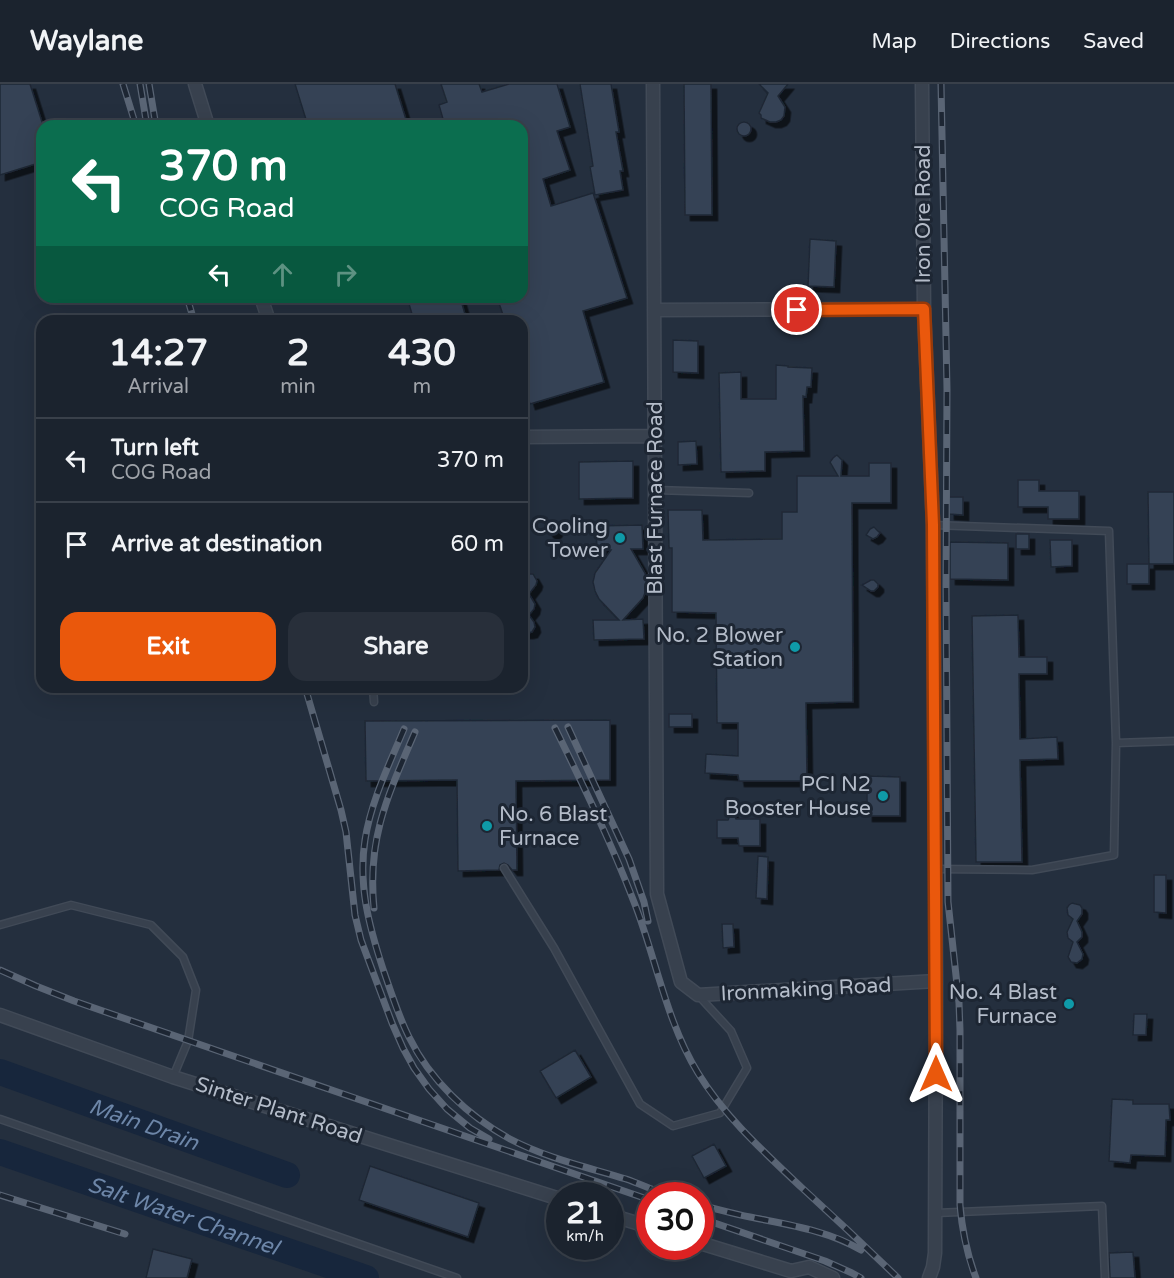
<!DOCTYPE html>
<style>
body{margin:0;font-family:"Varela Round",sans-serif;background:#282f3a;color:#f1f3f6;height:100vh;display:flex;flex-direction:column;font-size:22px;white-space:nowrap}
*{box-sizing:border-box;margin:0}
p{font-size:20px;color:#a0a4aa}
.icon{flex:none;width:33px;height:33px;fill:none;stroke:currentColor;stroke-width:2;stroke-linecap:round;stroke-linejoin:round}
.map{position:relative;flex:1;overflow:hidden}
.drawer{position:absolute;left:36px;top:231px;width:492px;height:378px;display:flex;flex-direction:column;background:#1b232e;border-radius:18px;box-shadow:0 6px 24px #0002,0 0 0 2px #39404a}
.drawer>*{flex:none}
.guide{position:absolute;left:36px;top:36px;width:492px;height:183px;border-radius:18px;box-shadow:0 6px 24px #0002,0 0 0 2px #39404a;background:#0b6e4f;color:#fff;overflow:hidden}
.speed{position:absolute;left:546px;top:1098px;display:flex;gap:12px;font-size:30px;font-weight:700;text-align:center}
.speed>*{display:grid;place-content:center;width:78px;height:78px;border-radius:50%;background:#1b232e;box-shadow:0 6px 24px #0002,0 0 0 2px #39404a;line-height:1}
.speed small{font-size:15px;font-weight:400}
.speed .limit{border:9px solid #d22;background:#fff;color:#111}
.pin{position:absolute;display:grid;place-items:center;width:51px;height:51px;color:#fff;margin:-26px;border:3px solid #fff;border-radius:50%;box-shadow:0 2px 6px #0007}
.me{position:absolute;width:66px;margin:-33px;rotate:0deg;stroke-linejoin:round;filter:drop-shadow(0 0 4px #0008)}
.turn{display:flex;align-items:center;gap:21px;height:126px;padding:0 24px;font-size:27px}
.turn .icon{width:78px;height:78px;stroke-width:2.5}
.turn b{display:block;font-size:42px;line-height:51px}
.lanes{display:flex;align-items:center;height:57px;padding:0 24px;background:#0003;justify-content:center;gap:30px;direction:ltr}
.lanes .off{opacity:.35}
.eta{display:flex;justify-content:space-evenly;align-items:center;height:102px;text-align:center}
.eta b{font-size:36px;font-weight:700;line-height:42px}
.action{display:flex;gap:12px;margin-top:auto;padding:12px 24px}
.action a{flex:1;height:69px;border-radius:18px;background:#ea580c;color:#fff;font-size:24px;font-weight:700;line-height:69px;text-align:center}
.action a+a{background:#282f3a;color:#f1f3f6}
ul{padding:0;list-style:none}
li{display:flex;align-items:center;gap:18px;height:84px;padding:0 24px;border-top:2px solid #39404a}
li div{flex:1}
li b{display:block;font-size:22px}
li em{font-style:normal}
header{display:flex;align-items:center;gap:36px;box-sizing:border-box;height:84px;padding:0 30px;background:#1b232e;border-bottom:2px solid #39404a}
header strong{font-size:28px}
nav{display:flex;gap:33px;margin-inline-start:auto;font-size:21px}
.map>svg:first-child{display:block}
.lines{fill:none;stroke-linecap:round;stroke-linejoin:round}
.river{stroke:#17263c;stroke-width:26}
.building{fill:#364354;stroke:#1f2835;stroke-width:1.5;filter:url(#shadow)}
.service-casing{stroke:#414a57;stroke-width:9}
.minor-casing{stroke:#414a57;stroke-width:15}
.service{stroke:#38414e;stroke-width:6}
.minor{stroke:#38414e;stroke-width:12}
.rail-casing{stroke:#5a6575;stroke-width:7}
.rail{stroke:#1d2633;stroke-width:4.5;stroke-dasharray:14;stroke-linecap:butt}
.route-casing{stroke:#983908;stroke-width:15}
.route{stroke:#ea580c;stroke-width:10}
.culture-dot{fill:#0f9aa8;stroke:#1d2633;stroke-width:2}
.labels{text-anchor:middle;stroke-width:6;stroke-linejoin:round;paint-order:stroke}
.street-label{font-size:21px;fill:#b4bcc9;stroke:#1d2633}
.poi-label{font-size:21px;fill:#b4bcc9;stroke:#1d2633;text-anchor:end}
.water-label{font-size:22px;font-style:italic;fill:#6d86a8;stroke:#1d2633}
</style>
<header>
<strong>Waylane</strong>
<nav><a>Map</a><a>Directions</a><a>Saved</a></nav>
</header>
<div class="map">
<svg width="1174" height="1194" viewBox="0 0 1174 1194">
<defs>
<filter id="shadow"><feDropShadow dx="5.5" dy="5.5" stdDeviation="0" flood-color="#0009"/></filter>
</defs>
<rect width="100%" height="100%" fill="#242f3e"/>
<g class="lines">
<g class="river">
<path id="s1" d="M0,988l287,103"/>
<path id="s2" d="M0,1068l366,126"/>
</g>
</g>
<path class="building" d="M0,0h30l12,38v40l-42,13z
M295,0h100l13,42h-100z
M441,0h38l3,8 27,-8h48l13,43 -13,4 13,39 -27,9 8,27 42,-13 34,105 -44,13 21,71 -74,22 -8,-26v-57h-17l-8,-24h25v-171h-77l-6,-21 8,-3z
M580,0h31l8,48h-3l7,39h-3l3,19 -28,5 -5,-28 3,-1z
M684,0h27l1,131h-27z
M759,0h29l-10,12 7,11 -1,9 -3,4 -5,2h-6l-9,-4v-3l-2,-2 9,-20z
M737 45a7 7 0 1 1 14 0a7 7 0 1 1-14 0Z
M810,155l26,2 -2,46 -26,-1z
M407,213h53l7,24h-53z
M673,256l25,1v32l-25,-1z
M776,281l12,1v1l24,1 -1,19h-4l-1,10 -3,-1 1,55 -39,1v19l-44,1 -2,-99 22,-1v27h35z
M696,357l1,23 -19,1v-23z
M837,371l5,5 -1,16h28v-13h22v40h-39l1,199 -47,1 1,78h-68l-1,-6 -33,-2 1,-19 32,2v-33h-21l-1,-110 -44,-1v-64h-3l-1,-38h34l1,30 79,-1v-27h15v-36h41l-8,-14 3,-4z
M633,377v37l-54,1v-37z
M1018,396h21v11h40v28h-31v-12h-30z
M1148,408h26v72h-25z
M949,413h14v18l-14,-1z
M546.5 444a5.5 5.5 0 1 1 11 0a5.5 5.5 0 1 1-11 0Z
M642,441l1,24h-12l14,24 2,9 -1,8 -3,8 -20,22 20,-1 1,20 -50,1 -1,-20h26l-20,-21 -4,-8 -2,-9 2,-9 16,-23h-14l-1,-24z
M874,443l6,6 -3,4 -4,2 -7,-4 4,-6z
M1016,450h13v15h-13z
M1050,456h22v26l-21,1z
M950,458l58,1v37l-58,-1z
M1127,480h22v20h-22z
M528,490h5l4,7 -1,4 -7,9 6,10 -1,5 -5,6 5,7 1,5 -3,5 -4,1h-6v-13l5,-4 -5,-6v-11l6,-4 -6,-11v-5z
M871,496h3l4,4v3l-4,4h-3l-9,-6z
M1018,531l1,42h28v17h-28l1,65 37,-2 1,22 -38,1 2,102h-46l-4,-246z
M669,630h23v13h-23z
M610,636v60l-94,1 1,89h-5l-4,-5 -4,-2 -4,2 -1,5 -41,1 -1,-91 -91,1 -1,-60z
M867,692l33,1v39h-33z
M732,727l4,8h24v27h-21l-1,-8h-21v-18h11z
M758,772l10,1 -1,42 -11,-1z
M1154,791h12v38l-12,-1z
M1072,819l8,2 2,3v6l-5,7 5,11v5l-5,5 6,12 -1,5 -5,4 -6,-1 -3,-5 5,-15 -5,-4 -1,-6 6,-13 -5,-4 -1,-7 2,-3z
M722,840h11l1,23 -11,1z
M1134,930h13l-1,21h-13z
M575,966l16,27 -35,21 -16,-27z
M1112,1015l21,1v4h36l1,16h-4l-1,36 -34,-1 -1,8 -21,-2z
M714,1060l12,22 -22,12 -12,-22z
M370,1082l109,37 -11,34 -109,-37z
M153,1165l39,10 -5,19h-41z
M1133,1168l2,26h-25l-1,-25z"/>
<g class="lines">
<defs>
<path id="service" d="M656,406l93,3
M933,441l176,6 7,212 58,-2
M373,603l1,15
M491,603v1
M504,784l50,80 86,156 33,22 47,-13 27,-45 -16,-37 -33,-36
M934,785l98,1 82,-15 2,-112
M0,841l71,-20 80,20 32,32 13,33 -8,51 -15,36
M0,1035l457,159
M936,1129l166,-7 3,72"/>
<path id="minor" d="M195,0l13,42
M653,0l4,810 24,88 17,13 238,-14
M922,0l2,225 9,216 3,456 -1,272 -2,14 -4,11
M261,213l8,24
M654,226l270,-1
M522,353l132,-1
M0,931l173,62 387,122
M610,1131l40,12
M700,1159l91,28 18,-4 24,11"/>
</defs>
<use href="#service" class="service-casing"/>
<use href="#minor" class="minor-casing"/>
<use href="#service" class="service"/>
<use href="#minor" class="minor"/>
<defs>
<path id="rail" d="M123,0l13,42
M140,0l7,42
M149,0l7,42
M941,0l6,305 -1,197 2,316 11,101 1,27v175c2,25 7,49 16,73
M187,213l7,24
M305,603l36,123 5,22 9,83 6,25 31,83 11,25 11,20 15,21 18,20 23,19 19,11
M568,643l61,132 15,43 4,19
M555,644c28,57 56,114 79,174 22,56 32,119 64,171 27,44 66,79 103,114 33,30 65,60 97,91
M404,645c-15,36 -33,72 -39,111 -7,45 4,86 18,129 8,23 15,46 26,68 21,43 59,79 101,102 36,19 77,28 116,40 14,5 28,11 42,17
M374,824c-7,-70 14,-113 41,-176
M0,886l36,16 38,15 576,199
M0,1111l125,39
M700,1121c17,4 34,9 50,12 39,8 77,13 111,33
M700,1134l125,43 27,12 9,5"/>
</defs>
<use href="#rail" class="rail-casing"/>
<use href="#rail" class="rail"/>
</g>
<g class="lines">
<defs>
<path id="route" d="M797,226l127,-1 9,216 3,549"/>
</defs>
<use href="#route" class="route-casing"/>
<use href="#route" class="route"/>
</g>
<g class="culture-dot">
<circle cx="620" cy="454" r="6"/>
<circle cx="795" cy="563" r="6"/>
<circle cx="883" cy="712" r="6"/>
<circle cx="487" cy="742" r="6"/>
<circle cx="1069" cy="920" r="6"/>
</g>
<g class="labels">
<g class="street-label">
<text transform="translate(923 130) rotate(-90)" y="7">Iron Ore Road</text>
<text transform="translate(655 414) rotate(-90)" y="7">Blast Furnace Road</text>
<text transform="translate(806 905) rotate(-3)" y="7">Ironmaking Road</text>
<text transform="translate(279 1026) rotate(18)" y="7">Sinter Plant Road</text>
</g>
<g class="poi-label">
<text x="608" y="449">Cooling<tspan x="608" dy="24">Tower</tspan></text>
<text x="783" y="558">No. 2 Blower<tspan x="783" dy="24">Station</tspan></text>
<text x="871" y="707">PCI N2<tspan x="871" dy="24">Booster House</tspan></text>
<text x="499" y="737" text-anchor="start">No. 6 Blast<tspan x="499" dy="24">Furnace</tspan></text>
<text x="1057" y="915">No. 4 Blast<tspan x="1057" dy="24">Furnace</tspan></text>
</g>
<g class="water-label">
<text dy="8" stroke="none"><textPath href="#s1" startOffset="153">Main Drain</textPath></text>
<text dy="8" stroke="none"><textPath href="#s2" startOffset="194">Salt Water Channel</textPath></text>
</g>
</g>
</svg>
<div class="speed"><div>21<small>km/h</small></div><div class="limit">30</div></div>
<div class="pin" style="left:797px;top:226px;background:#d93025"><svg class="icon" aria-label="arrive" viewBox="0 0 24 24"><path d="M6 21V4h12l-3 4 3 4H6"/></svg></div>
<svg class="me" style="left:936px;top:990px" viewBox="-20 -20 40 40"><path d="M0-17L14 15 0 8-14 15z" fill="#ea580c" stroke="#fff" stroke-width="4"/></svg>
<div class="guide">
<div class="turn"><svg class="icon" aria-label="left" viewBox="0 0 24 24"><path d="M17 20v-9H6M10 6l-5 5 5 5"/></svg><div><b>370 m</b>COG Road</div></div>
<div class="lanes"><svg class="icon" aria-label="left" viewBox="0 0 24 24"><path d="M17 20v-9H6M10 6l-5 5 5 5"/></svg><svg class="icon off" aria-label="ahead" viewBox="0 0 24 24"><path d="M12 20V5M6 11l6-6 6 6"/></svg><svg class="icon off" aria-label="right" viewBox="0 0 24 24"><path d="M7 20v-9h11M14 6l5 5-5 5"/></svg></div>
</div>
<section class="drawer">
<div class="eta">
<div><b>14:27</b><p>Arrival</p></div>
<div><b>2</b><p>min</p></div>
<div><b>430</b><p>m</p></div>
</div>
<ul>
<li><svg class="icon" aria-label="left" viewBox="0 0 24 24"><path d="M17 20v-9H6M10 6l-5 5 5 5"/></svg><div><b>Turn left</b><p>COG Road</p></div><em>370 m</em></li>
<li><svg class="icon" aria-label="arrive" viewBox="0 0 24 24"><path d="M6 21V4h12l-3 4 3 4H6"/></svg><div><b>Arrive at destination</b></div><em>60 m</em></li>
</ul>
<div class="action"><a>Exit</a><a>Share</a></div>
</section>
</div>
